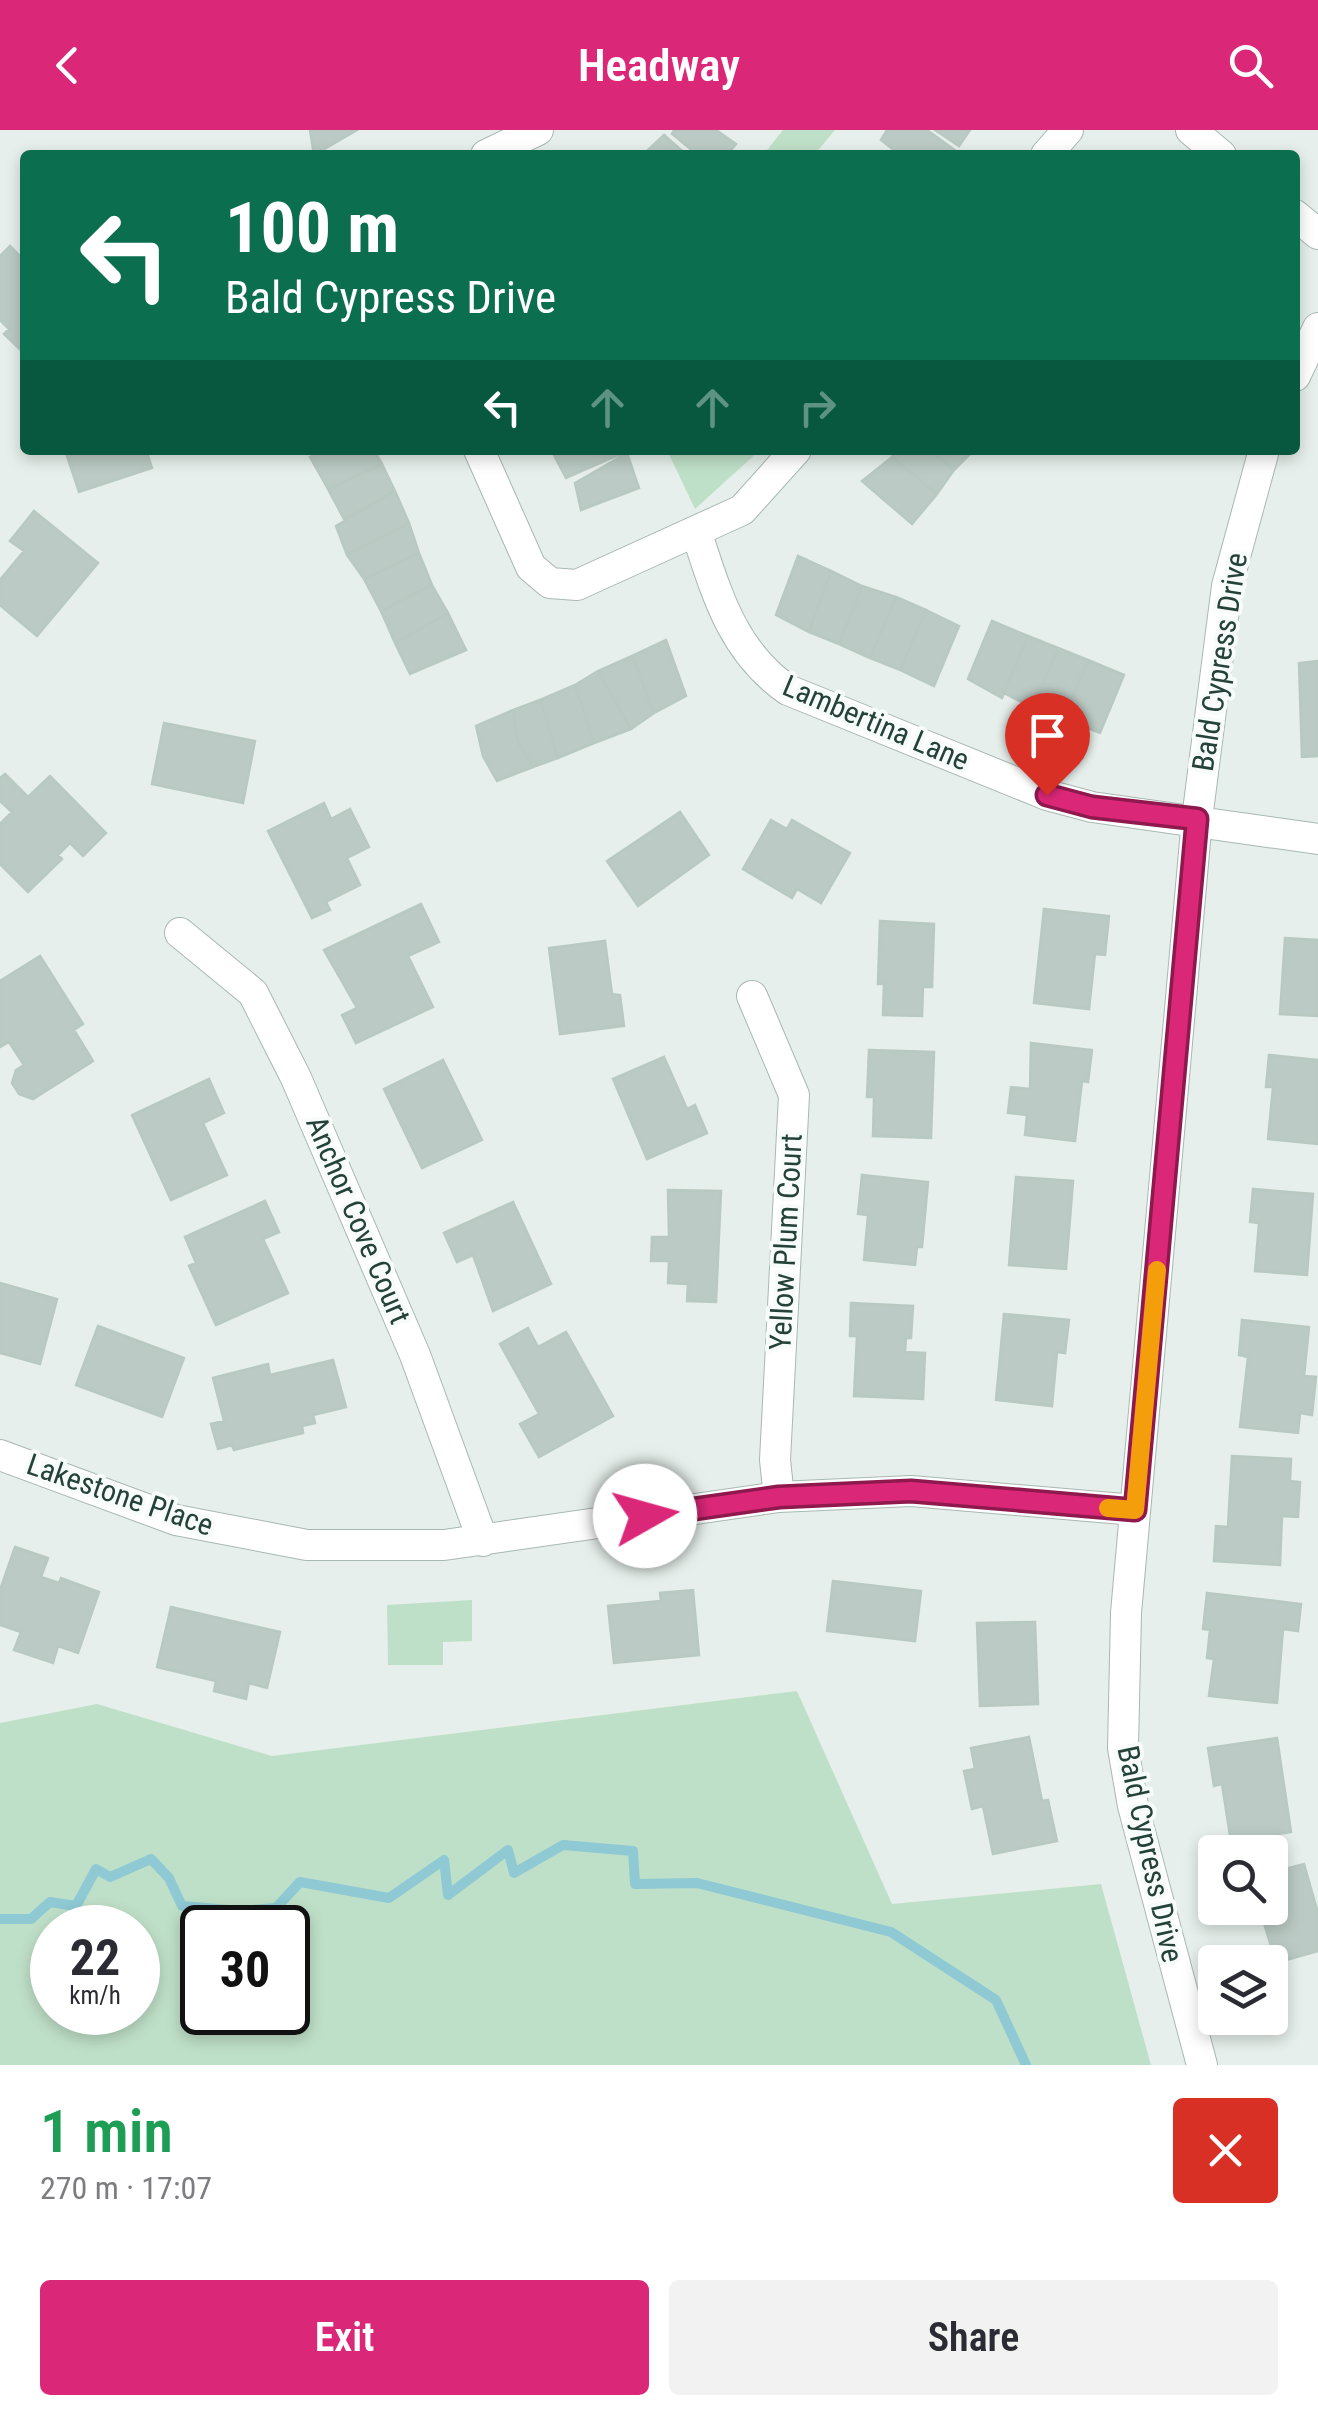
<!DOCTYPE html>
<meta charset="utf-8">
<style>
body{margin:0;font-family:"Roboto Condensed",sans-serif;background:#f2f2f3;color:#2b2b33;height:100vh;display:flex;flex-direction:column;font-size:38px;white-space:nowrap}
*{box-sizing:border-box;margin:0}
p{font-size:32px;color:#7c7c81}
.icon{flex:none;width:55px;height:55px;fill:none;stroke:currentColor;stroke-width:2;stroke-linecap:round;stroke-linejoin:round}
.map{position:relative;height:1935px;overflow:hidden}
.panel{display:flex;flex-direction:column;background:#fff;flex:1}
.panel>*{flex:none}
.hud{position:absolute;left:20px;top:20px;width:1280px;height:305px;border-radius:10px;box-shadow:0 5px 15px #0003;background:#0b6e4f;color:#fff;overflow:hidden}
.buttons{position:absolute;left:1198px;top:1705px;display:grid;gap:20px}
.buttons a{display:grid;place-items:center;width:90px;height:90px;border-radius:10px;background:#fff;box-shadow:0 5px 15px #0003;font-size:50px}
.speed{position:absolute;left:30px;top:1775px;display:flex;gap:20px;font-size:50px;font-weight:700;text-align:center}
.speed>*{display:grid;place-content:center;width:130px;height:130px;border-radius:50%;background:#fff;box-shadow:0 5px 15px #0003;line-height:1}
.speed small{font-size:25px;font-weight:400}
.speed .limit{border:5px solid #111;border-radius:15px;background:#fff;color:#111}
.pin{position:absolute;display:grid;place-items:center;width:85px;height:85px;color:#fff;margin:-102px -42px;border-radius:50% 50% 50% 0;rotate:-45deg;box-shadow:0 0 10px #0007}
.pin .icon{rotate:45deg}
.me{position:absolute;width:110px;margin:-55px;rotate:83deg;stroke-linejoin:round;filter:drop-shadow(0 0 8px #0008)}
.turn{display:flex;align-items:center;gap:35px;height:210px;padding:0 40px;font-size:45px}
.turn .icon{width:130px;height:130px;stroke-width:2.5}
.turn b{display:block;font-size:70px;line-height:85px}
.lanes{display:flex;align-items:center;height:95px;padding:0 40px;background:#0003;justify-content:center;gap:50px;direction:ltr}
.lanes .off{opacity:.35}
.round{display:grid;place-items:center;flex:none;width:105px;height:105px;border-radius:10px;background:#f2f2f3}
.overview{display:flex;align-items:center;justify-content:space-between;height:170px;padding:0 40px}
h1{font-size:60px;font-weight:600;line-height:75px;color:#1e9e55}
.primary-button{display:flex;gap:20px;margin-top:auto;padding:20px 40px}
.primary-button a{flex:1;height:115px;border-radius:10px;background:#db2777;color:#fff;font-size:40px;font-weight:600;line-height:115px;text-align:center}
.primary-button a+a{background:#f2f2f3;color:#2b2b33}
header{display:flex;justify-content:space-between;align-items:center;height:130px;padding:0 40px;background:#db2777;color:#fff;font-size:45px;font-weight:600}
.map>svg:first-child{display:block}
.green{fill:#bfe0c8;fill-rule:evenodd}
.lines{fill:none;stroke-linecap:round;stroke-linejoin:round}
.stream{stroke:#8ec9d4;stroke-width:10}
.building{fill:#bbcac4;stroke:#b8c9c2;stroke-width:2.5}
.minor-casing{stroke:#a8b8b2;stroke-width:32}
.minor{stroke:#fff;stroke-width:30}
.route-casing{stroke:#8e194d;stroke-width:25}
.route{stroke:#db2777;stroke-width:18}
.slow{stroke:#f59e0b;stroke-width:18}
.labels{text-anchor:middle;stroke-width:8;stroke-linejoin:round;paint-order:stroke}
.street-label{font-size:30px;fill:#24423a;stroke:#f7fbf9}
</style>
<header><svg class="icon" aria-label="back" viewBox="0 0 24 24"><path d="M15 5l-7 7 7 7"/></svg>Headway<svg class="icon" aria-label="search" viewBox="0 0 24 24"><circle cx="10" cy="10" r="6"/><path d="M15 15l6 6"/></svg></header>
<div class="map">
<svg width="1318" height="1935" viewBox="0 0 1318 1935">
<rect width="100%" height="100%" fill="#e6efeb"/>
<path class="green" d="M783,0h52l-21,25h-51z
M667,320h93l-65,59z
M472,1470v41l-29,1v23h-55l-1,-60z
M797,1561l95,213 209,-20 50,181h-1151v-342l97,-19 175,52zM52,1798h86v84h-86zM202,1798h86v84h-86z"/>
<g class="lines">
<path class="stream" d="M0,1789h31l19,-17 26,4 20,-37 14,8 41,-18 18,19 13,28 58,5 36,-3 24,-26 89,16 55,-38 4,35 60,-45 6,23 49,-28 70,6 2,33 62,-1 194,49 105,68 30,65"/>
</g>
<path class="building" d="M310,0h47l-43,25z
M674,0h42l20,14 -9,11h-29l-26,-21z
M887,0h40l32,23 -59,2 -19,-15z
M935,0h35l-11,16z
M664,5l23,20h-35l-5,-4z
M10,116l15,15v93l-21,-20 5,-5 -9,-9v-64z
M65,320h81l6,18 -73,24z
M324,320h50l8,14 -54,25 -18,-32z
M564,320h57l2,3 -57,25 -12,-23z
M896,320h34l24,20 -17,24 -45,-37z
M930,320h44l-20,20z
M627,323l12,35 -58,22 -6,-27z
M892,327l45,37 -25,30 -50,-43z
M382,334l13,27 -51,28 -16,-30z
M395,361l14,32 -62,32 -11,-29z
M34,381l64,52 -61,73 -37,-31v-25l24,-29 -14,-10z
M409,393l10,30 -55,26 -17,-24z
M419,423l13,32 -51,26 -17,-32z
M798,426l33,15 -22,61 -33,-17z
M831,441l31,15 -23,58 -30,-12z
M432,455l16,28 -53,30 -14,-32z
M862,456l34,11 -26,61 -31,-14z
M896,467l30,13 -26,60 -30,-12z
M926,480l33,16 -25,60 -34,-16z
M448,483l18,37 -56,24 -15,-31z
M992,491l36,15 -26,62 -34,-19z
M1028,506l30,12 -25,60 -29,-15z
M666,510l20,56 -32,17 -22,-57z
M1058,518l30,12 -23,55 -30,-12z
M632,526l22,57 -23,16 -33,-58z
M1088,530l36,15 -24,58 -36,-14z
M1318,531v95l-16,1 -3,-94z
M598,541l33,58 -37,14 -19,-58z
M575,555l19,58 -36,15 -18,-58z
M540,570l18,58 -25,9 -15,-25 -5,-32z
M513,580l5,32 15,25 -36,14 -14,-25 -7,-30z
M164,593l91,18 -12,62 -91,-19z
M5,644l23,23 22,-21 56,57 -23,23 -13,-13 -12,12 4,4 -34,33 -28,-28v-40l12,-12 -12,-11v-23z
M324,673l7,16 19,-10 19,38 -22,11 13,27 -34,17 4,8 -18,8 -44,-87z
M680,682l29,43 -71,51 -31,-45z
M771,690l16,9 5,-9 58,33 -29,50 -24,-14 -5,9 -49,-29z
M421,774l18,38 -31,14 25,51 -77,36 -14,-28 15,-7 -33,-58z
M1044,779l65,7 -4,39 -10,-1 -6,55 -55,-6z
M880,791l54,3 -2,63h-9l-1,29 -39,-1 1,-31h-6z
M1285,808l33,2v76l-38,-2z
M605,811l7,53 8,1 4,31 -64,8 -11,-86z
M40,826l43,68 -9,6 19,31 -60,38 -14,-5 -7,-11 4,-13 8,-5 -15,-23 -9,5v-66z
M1031,913l61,7 -4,32 -6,-1 -7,60 -50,-6 2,-20 -19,-2 3,-26 19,2z
M869,920l65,2 -3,86 -58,-2 1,-39h-7z
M1269,925l49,5v84l-50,-5 5,-52h-7z
M664,927l23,52 8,-4 12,28 -60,26 -34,-80z
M443,930l39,80 -60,28 -38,-79z
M209,949l15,34 -21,10 24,52 -56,25 -39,-85z
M862,1045l66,7 -6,65h-5l-2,18 -51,-5 4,-45 -10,-1z
M1016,1047l57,4 -7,88 -57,-4z
M1253,1059l60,5 -6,81 -52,-4 4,-48 -9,-1z
M668,1060l53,1 -5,111 -29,-1 1,-17 -20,-1 1,-22h-18l1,-24h17z
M265,1071l14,31 -16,7 25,54 -72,32 -27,-59 7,-3 -11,-26z
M513,1072l38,82 -58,27 -20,-56 -16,7 -13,-29z
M0,1153l57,16 -17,65 -40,-11z
M851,1173l62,3 -2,32h-5l-1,14 20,1 -2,46 -69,-3 3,-60h-7z
M1004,1184l65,6 -4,33 -8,-1 -5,54 -56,-6z
M1242,1190l67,7 -5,49 12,1 -4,38 -12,-2 -2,20 -58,-6 8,-70 -9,-2z
M98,1196l86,32 -22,59 -86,-32z
M528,1198l10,19 28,-15 47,84 -74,41 -19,-33 19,-10 -39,-70z
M333,1230l13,47 -33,8 2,8 -13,3 1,7 -69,17 -2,-5 -14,4 -7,-25 13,-3 -11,-43 55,-14 2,11z
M1232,1326l59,3 -1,22 10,1 -2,35 -16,-1 -2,49 -66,-4 2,-35 12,1z
M15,1417l33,11 -7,19 18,6 2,-5 38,14 -21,61 -20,-7 -5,17 -39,-13 7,-18 -21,-7v-35z
M833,1451l88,10 -6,50 -88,-10z
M693,1460l6,65 -85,8 -6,-57 53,-5 -1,-8z
M1207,1463l94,11 -3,27 -15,-2 -6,74 -68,-7 5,-37 -7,-1 3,-28 -7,-1z
M171,1477l109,25 -13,56 -18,-5 -3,16 -32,-8 2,-10 -59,-14z
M1035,1492l3,82 -58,2 -3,-83z
M1029,1607l13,64 6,-1 9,41 -64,13 -10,-48 -11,3 -8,-38 11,-2 -4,-21z
M1277,1608l14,94 -60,10 -9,-58 -8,2 -6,-38z
M1304,1734l14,49v38l-42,12 -16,-53 -8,-2h18v-35z"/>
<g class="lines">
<defs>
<path id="minor" d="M1191,0l30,25
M486,25l52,-25
M1046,25l22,-25
M1295,85l23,19
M1295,246l23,-48
M479,320l52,117 19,16 27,2 165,-75 54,-60
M697,404c20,61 36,118 91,156l259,105 45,12 226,32
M180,803l73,60 43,85 119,277 68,186
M752,866l42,99 -19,365 4,37
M0,1325l176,65 131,25h137l335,-48 132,-6 224,19
M1202,1935l-69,-259 -10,-58 3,-135 71,-794 30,-233 37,-136"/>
</defs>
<use href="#minor" class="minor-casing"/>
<use href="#minor" class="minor"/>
</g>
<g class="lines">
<defs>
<path id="route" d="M645,1386l134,-19 132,-6 224,19 62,-691 -105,-12 -45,-12"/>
</defs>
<use href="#route" class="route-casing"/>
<use href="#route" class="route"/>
<path class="slow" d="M1108,1378l27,2 22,-240"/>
</g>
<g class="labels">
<g class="street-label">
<text transform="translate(1220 532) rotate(-81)" y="10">Bald Cypress Drive</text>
<text transform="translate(876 593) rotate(23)" y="10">Lambertina Lane</text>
<text transform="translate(358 1090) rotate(67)" y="10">Anchor Cove Court</text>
<text transform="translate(786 1112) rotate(-87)" y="10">Yellow Plum Court</text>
<text transform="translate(120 1365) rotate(19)" y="10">Lakestone Place</text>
<text transform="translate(1150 1724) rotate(78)" y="10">Bald Cypress Drive</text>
</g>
</g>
</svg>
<div class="buttons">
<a><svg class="icon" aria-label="search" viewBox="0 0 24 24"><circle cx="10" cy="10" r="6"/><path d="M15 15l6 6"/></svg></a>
<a><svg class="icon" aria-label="layers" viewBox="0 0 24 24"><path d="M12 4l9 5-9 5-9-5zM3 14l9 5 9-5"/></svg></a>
</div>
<div class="speed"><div>22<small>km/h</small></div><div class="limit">30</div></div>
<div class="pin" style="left:1047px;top:665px;background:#d93025"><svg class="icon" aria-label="arrive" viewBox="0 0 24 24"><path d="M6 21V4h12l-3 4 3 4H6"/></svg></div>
<svg class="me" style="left:645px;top:1386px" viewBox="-20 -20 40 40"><circle r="19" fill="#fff"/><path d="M0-13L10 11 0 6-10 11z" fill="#db2777"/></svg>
<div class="hud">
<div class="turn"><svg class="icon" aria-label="left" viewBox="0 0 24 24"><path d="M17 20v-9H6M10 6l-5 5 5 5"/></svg><div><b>100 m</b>Bald Cypress Drive</div></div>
<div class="lanes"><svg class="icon" aria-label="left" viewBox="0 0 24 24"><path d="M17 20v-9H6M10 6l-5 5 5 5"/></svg><svg class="icon off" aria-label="ahead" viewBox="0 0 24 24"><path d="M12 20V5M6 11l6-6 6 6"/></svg><svg class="icon off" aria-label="ahead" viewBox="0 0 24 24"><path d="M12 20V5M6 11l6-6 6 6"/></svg><svg class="icon off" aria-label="right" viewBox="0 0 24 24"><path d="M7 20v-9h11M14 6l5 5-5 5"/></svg></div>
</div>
</div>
<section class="panel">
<div class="overview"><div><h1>1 min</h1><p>270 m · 17:07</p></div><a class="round" style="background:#d93025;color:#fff"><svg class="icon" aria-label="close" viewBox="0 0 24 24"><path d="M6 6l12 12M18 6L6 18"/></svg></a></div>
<div class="primary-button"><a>Exit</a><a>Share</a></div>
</section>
